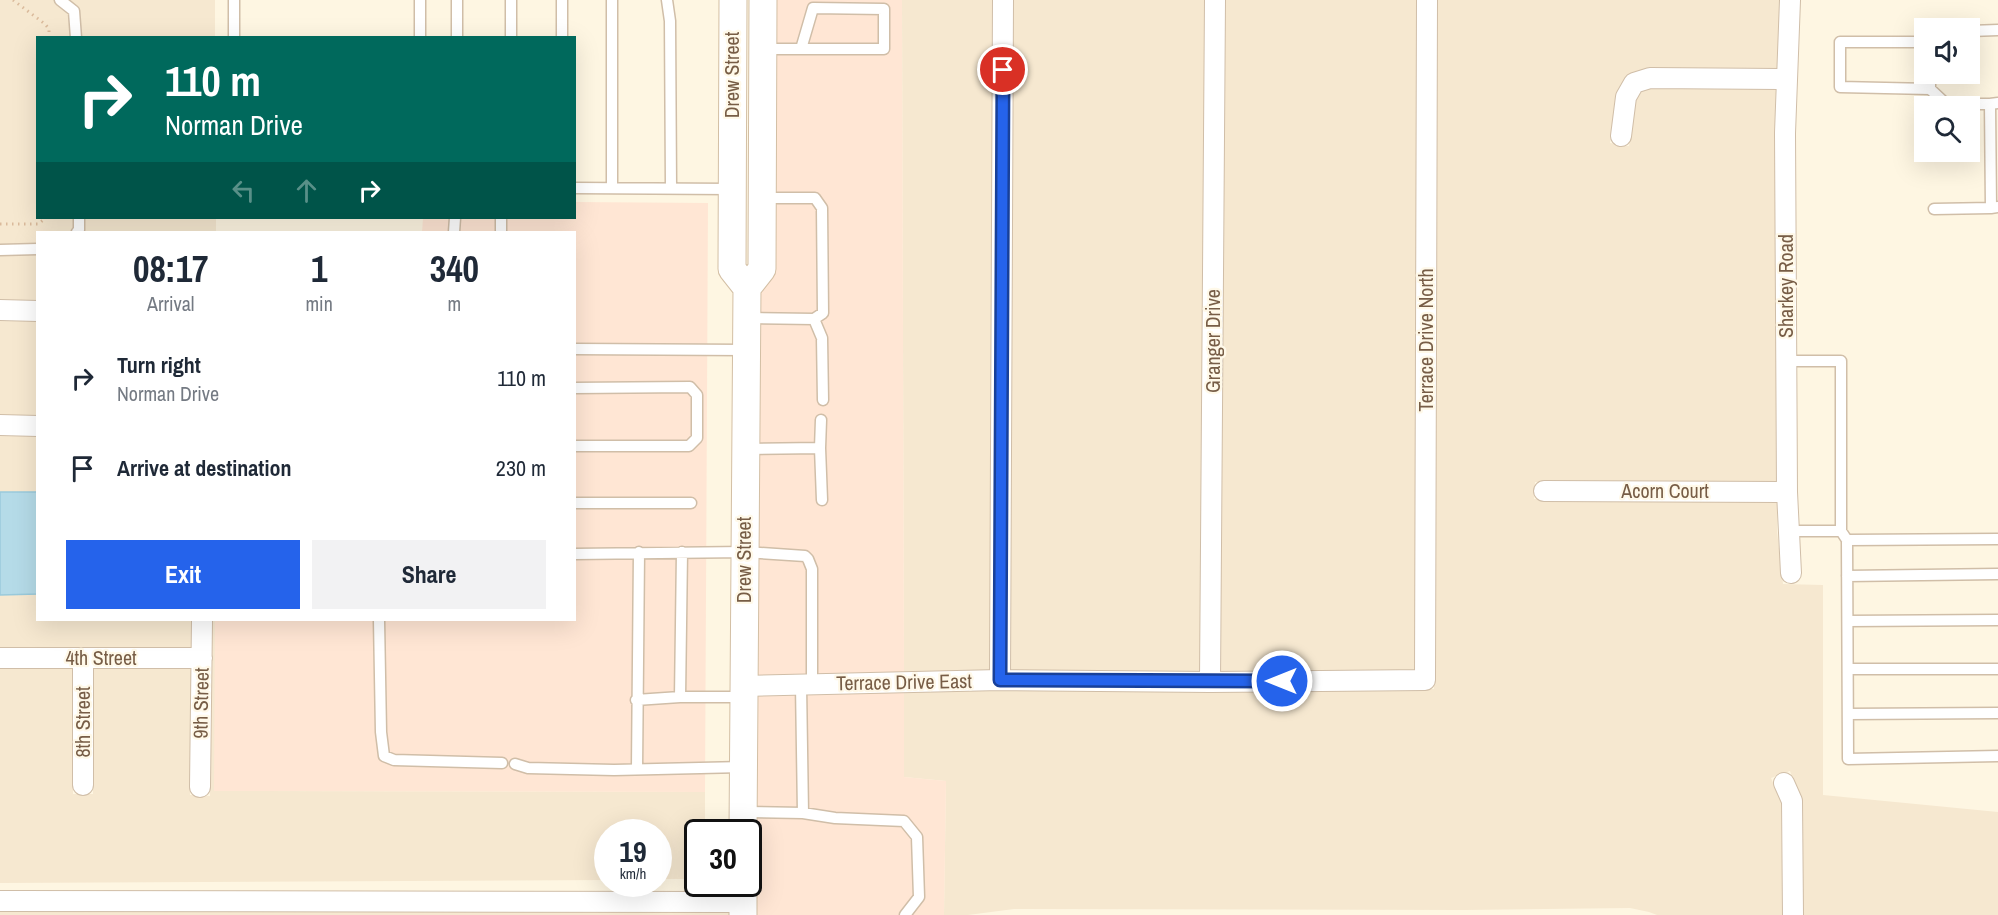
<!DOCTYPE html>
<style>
body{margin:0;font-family:"Archivo Narrow",sans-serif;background:#f2f2f3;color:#1f2937;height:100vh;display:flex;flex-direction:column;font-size:22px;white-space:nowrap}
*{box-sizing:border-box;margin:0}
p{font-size:20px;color:#747a83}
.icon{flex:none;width:33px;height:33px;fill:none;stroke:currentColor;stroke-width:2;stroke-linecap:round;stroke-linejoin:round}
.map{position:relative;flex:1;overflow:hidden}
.panel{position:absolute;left:36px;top:231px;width:540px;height:390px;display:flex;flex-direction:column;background:#fff;border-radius:0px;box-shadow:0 6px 24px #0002}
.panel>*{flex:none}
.hud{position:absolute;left:36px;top:36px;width:540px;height:183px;border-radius:0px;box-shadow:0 6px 24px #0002;background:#00695c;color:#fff;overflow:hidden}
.buttons{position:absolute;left:1914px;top:18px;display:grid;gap:12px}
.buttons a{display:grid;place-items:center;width:66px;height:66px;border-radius:0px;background:#fff;box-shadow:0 6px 24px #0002;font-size:30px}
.speed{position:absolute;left:594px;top:819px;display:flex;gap:12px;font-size:30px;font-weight:700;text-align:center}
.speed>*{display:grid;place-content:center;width:78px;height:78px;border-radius:50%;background:#fff;box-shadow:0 6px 24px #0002;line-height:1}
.speed small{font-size:15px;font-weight:400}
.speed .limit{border:3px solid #111;border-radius:9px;background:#fff;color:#111}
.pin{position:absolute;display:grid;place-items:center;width:51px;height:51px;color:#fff;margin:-26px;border:3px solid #fff;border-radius:50%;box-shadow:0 2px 6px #0007}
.me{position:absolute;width:66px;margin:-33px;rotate:270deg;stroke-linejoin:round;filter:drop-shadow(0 0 4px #0008)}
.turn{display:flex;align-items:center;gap:21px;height:126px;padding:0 30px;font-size:27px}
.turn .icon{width:78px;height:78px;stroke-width:2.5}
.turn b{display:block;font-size:42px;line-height:51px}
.lanes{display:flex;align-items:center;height:57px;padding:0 30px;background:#0003;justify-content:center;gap:30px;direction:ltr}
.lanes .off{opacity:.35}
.eta{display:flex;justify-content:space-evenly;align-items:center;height:102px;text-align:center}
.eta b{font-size:36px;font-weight:700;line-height:42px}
.button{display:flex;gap:12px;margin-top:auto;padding:12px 30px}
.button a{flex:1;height:69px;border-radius:0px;background:#2563eb;color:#fff;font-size:24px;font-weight:700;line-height:69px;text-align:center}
.button a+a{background:#f2f2f3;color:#1f2937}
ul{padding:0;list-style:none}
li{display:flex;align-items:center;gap:18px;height:90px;padding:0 30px}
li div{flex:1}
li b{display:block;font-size:22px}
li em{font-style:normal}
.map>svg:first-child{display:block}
.residential{fill:#f6e8d0}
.commercial{fill:#ffe6d4}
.water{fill:#b5dbe8;stroke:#9acadb;stroke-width:1.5}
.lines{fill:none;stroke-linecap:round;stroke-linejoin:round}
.lane-casing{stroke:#d0bea8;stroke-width:13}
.street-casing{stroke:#d0bea8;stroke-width:22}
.secondary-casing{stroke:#d3bfa4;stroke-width:29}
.path{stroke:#daba9b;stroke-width:3;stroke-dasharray:1.5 4.5;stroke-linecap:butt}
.lane{stroke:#fff;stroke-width:10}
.street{stroke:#fff;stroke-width:20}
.secondary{stroke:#fff;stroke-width:27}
.route-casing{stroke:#184099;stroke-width:15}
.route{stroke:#2563eb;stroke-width:10}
.labels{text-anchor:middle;stroke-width:4.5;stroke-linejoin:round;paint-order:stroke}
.street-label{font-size:20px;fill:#775d46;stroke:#fff9e9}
</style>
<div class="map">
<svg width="1998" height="915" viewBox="0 0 1998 915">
<rect width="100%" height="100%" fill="#fef6e2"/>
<path class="residential" d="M0,0h215v37l-177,1v180h178v14h-178l-1,70 -37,-1z
M902,0h91l-3,671 -86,2z
M1013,0h192l-5,673 -190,-2z
M1225,0h192l-2,672 -195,1z
M1437,0h343l-3,70 -152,9 -9,17 -6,47 19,3 7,-47 5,-9 11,-3 124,1 -1,45 2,350 -242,-1 -1,17 243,2v30l6,53 40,1v210l175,17v103h-195l-1,-114 -12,-30 -19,7 10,24 2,113h-126l-8,-3 -19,-4 -166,2 -450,-1 -46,6h-24l2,-134 -42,-4v-86l96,-2 220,2 214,-2z
M0,319l37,1v97l-37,-1z
M0,434l37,1v57h-37z
M37,594l1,26h154v30l-192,-1v-54z
M210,620h5v171l490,1v40h-7l-1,47h-38l-1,-47h-50l-1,48 -607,3v-216h73v127h20v-127h99l-2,128 20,1z
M0,910l733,1v4h-733z"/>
<path class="commercial" d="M773,0h129l2,673 -150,4 3,-384z
M575,202l133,1 -3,589 -491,-1 1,-171h359v-388h-152l1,-14h151z
M904,691v86l42,4 -2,134h-191l1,-220z"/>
<path class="water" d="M0,492h37v102l-37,1z"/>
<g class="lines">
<defs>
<path id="lane" d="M60,0l14,11 2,27
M420,0v38
M562,0v38
M612,0v188
M667,0l3,21 1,167
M1970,31l28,-1
M234,38v-38
M457,38v-38
M511,38v-38
M1924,42h-84v45l90,2 16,15h44
M763,49h121v-40l-71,-1 -12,41
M1930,89v-15
M1998,103l-8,1 1,104 7,-1
M574,188l158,1
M1934,209l57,-1
M501,218v14
M77,232l2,-2v-12
M454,232l1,-14
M0,250l38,-1
M747,318l67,1 9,-6 -1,-105 -7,-10h-53
M814,319l8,19 1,62
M574,349l172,1
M1786,361h55v170
M574,388l116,-1 7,8v43l-8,8h-115
M820,448l1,-28
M745,449l75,-1 2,52
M574,503h117
M1787,531h54l6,9 1,219 150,-3
M1847,540l151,-1
M682,552l-2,145h64
M574,554l171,-2 60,4 3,3 4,10v115
M1847,576l151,-2
M379,620l2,112 3,24 10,4 108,3
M1848,621l150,-1
M1848,669h150
M801,685l2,128 32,5 69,3 13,16 2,60 -14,18
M636,700l44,-3
M1848,714l150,-1
M515,764l13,4 86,2 129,-3
M637,769l2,-217
M744,812l59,1"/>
<path id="street" d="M1790,0l-5,133 2,359 4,81
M1621,136l5,-39 8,-14 16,-5 137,1
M0,310l38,1
M0,425l38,1
M1544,491l243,1
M0,658h202
M1000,680l3,-680
M1210,682l5,-682
M744,686l256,-6 210,2 215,-2 2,-680
M1784,783l8,18 1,114
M83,785v-126
M200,787l2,-167
M0,901l743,1"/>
<path id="secondary" d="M733,0l-1,269 15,19
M743,832l4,-544 15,-19 1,-269
M743,915v-31"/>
</defs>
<use href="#lane" class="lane-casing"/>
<use href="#street" class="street-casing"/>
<use href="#secondary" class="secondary-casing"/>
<path class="path" d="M13,0l32,24 4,5v9
M0,224h38l8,-6"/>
<use href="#lane" class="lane"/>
<use href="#street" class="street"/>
<use href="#secondary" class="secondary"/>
</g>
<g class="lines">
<defs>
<path id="route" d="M1003,70l-3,610 282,1"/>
</defs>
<use href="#route" class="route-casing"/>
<use href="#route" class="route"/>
</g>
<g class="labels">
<g class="street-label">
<text transform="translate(732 75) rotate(-90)" y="7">Drew Street</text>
<text transform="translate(1786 286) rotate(-90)" y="7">Sharkey Road</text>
<text transform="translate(1426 340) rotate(-90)" y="7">Terrace Drive North</text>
<text transform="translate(1213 341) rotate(-90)" y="7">Granger Drive</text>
<text x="1665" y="498">Acorn Court</text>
<text transform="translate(744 560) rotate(-90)" y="7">Drew Street</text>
<text x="101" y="665">4th Street</text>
<text transform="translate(904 682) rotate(-1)" y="7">Terrace Drive East</text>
<text transform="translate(201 703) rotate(-89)" y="7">9th Street</text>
<text transform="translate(83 722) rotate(-90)" y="7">8th Street</text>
</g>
</g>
</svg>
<div class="buttons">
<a><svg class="icon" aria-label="sound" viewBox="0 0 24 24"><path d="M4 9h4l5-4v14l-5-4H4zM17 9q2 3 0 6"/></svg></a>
<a><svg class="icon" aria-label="search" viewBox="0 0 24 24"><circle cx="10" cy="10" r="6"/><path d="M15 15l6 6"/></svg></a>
</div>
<div class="speed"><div>19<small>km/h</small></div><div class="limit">30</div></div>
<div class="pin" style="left:1003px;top:70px;background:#d93025"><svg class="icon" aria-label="arrive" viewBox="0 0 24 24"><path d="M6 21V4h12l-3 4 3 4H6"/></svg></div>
<svg class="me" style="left:1282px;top:681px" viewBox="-20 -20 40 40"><circle r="17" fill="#2563eb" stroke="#fff" stroke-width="3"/><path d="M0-11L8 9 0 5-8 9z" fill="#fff"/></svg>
<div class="hud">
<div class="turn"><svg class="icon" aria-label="right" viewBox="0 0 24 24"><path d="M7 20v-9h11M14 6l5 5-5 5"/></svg><div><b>110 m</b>Norman Drive</div></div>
<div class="lanes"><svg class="icon off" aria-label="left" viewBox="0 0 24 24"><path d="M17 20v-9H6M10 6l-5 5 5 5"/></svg><svg class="icon off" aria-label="ahead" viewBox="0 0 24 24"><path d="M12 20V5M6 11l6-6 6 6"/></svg><svg class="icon" aria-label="right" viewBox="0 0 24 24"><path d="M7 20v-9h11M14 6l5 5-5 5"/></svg></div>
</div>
<section class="panel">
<div class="eta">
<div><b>08:17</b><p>Arrival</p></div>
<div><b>1</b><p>min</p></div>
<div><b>340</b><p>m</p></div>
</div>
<ul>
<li><svg class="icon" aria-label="right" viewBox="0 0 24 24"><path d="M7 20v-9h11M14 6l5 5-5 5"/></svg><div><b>Turn right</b><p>Norman Drive</p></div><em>110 m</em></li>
<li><svg class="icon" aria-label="arrive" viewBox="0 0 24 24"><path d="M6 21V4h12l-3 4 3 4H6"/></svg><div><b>Arrive at destination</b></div><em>230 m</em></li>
</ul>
<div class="button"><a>Exit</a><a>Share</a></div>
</section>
</div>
